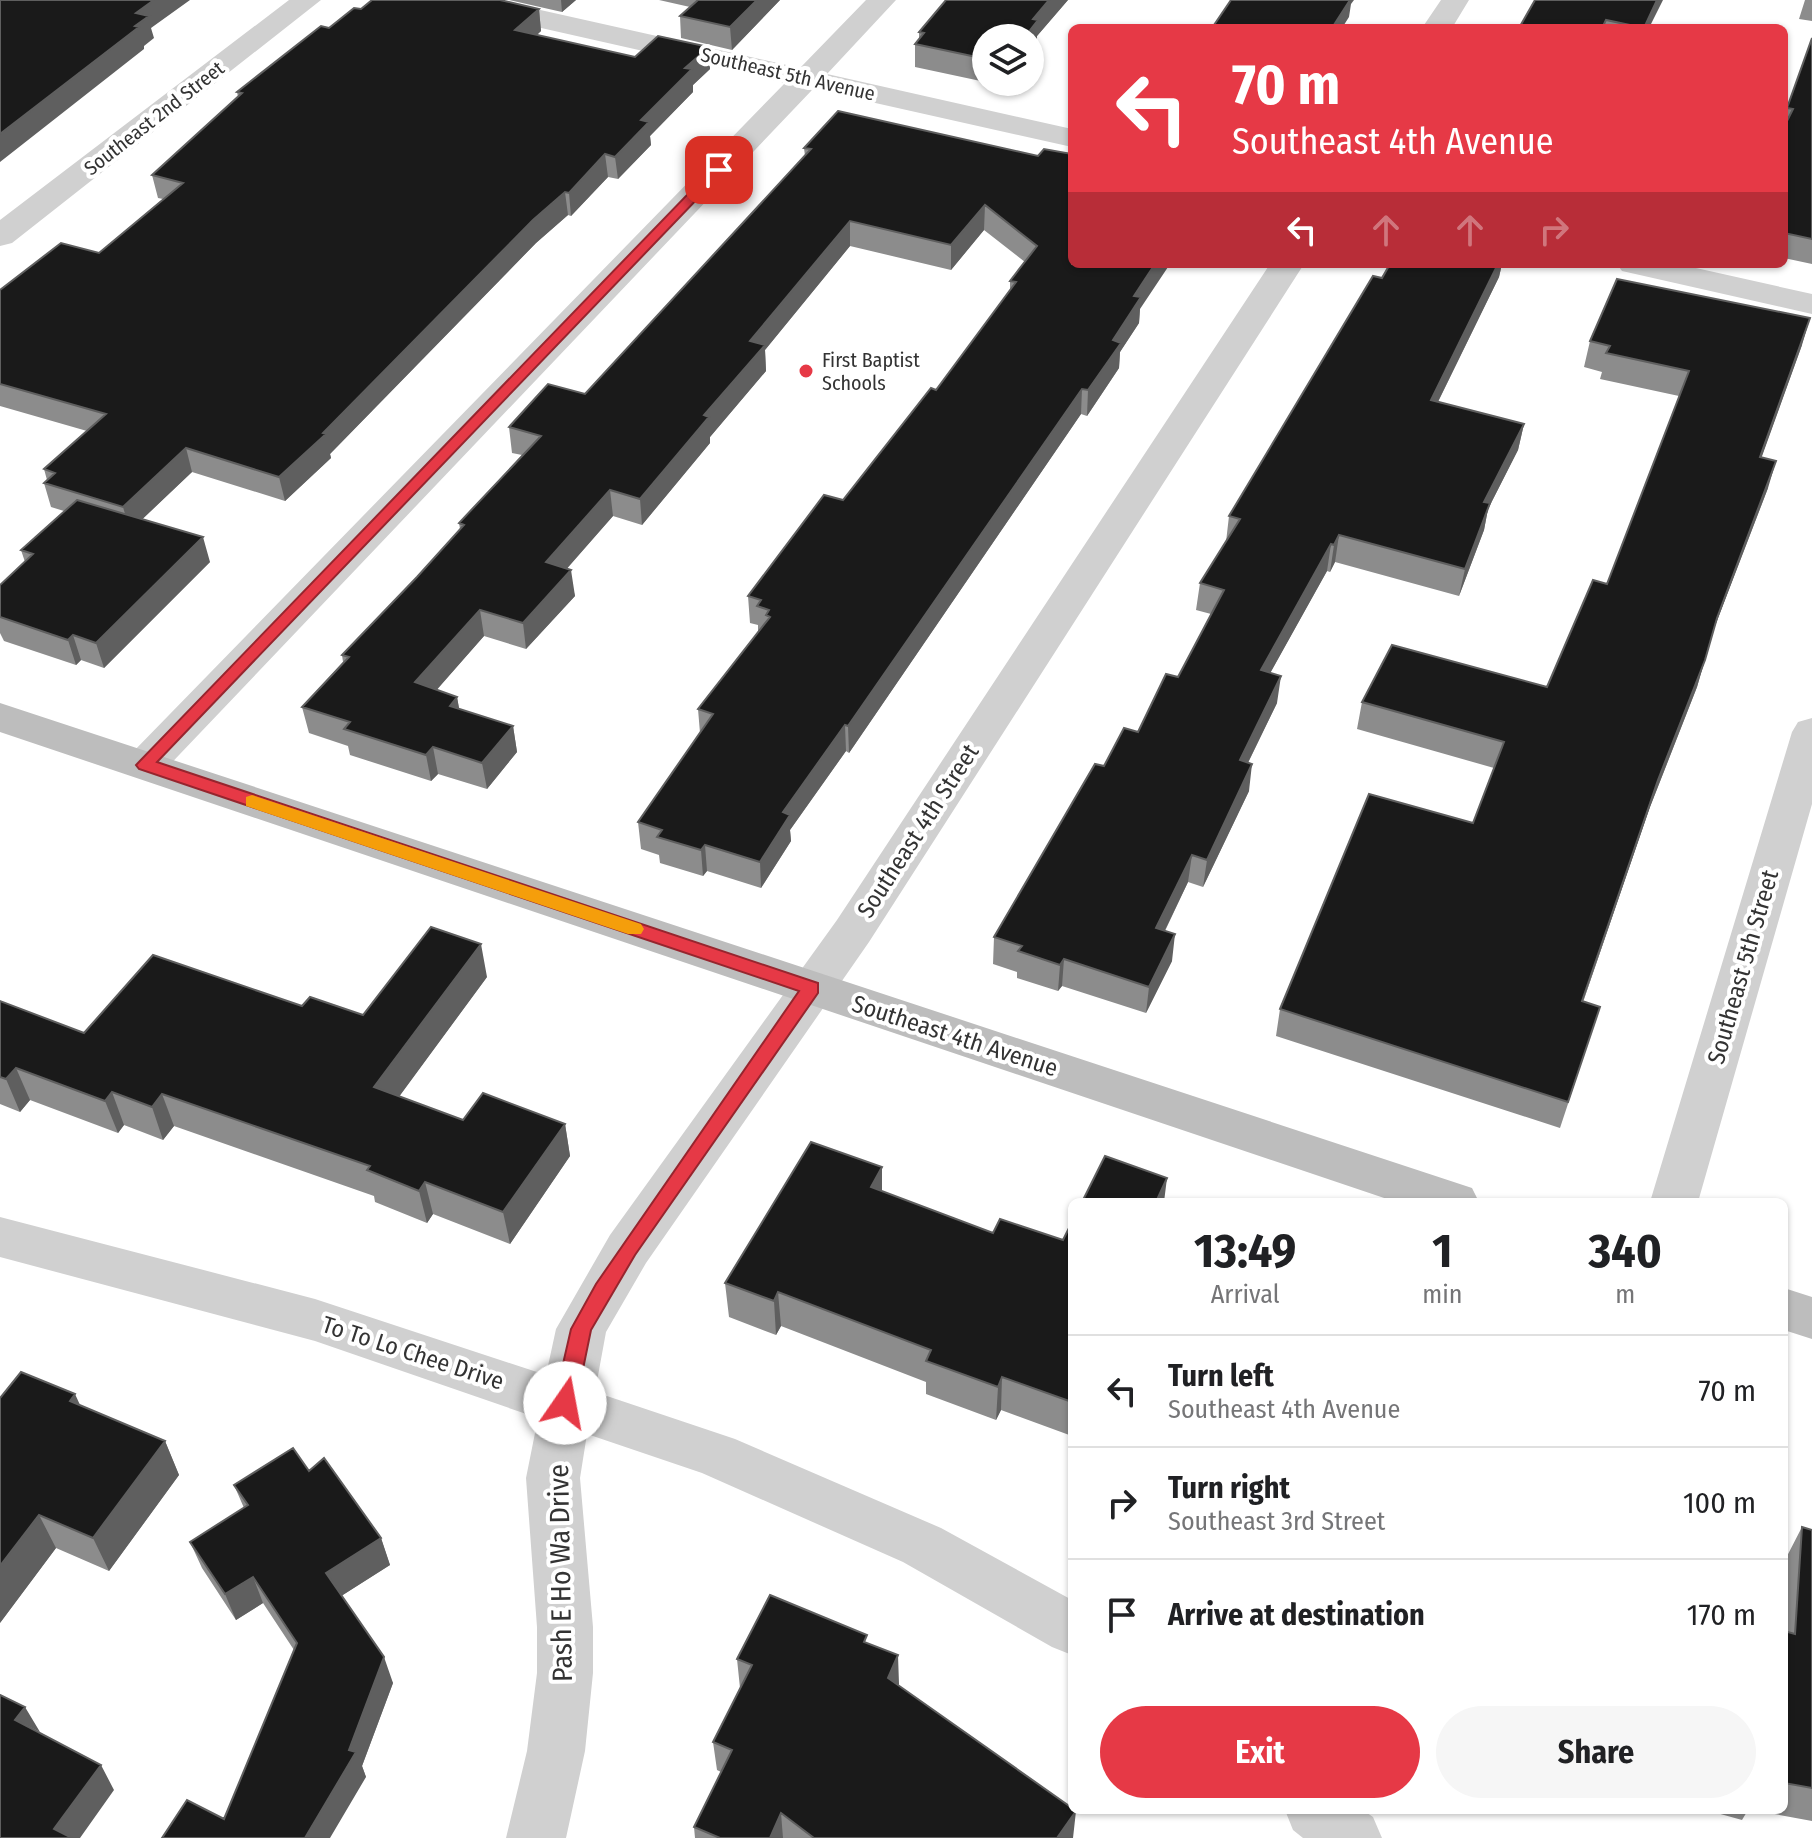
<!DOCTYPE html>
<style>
body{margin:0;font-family:"Fira Sans Condensed",sans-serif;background:#f6f6f6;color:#202124;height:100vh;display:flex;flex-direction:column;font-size:30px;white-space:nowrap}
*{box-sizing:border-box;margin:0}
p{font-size:26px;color:#757577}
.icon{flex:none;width:44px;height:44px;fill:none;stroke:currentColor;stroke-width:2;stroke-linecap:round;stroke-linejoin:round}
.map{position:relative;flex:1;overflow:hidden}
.details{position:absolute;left:1068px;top:1198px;width:720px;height:616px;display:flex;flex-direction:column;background:#fff;border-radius:12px;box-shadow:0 2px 6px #0004}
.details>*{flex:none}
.banner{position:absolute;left:1068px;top:24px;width:720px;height:244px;border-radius:12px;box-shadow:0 2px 6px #0004;background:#e63946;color:#fff;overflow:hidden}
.controls{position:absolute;left:972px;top:24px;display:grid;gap:16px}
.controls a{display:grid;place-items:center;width:72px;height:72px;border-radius:50%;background:#fff;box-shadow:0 2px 6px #0004;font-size:40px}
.pin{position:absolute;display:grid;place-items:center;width:68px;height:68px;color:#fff;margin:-34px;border-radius:16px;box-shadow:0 4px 12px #0006}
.me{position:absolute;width:88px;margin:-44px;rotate:12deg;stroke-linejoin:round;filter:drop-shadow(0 0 6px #0008)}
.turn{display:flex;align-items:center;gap:28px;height:168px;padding:0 32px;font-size:36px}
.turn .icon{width:104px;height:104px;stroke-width:2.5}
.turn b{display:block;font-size:56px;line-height:68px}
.lanes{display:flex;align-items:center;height:76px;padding:0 32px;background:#0003;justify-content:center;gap:40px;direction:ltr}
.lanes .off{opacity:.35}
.eta{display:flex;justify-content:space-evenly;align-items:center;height:136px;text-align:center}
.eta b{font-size:48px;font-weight:700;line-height:56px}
.action{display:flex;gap:16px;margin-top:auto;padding:16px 32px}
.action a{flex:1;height:92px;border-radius:48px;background:#e63946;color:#fff;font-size:32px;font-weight:700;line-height:92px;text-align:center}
.action a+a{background:#f6f6f6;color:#202124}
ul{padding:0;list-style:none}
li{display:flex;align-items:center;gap:24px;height:112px;padding:0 32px;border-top:2px solid #e0e0e0}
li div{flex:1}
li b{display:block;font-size:30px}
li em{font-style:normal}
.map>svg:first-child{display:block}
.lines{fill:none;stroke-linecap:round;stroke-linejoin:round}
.minor{fill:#d0d0d0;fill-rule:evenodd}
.secondary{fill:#bdbdbd;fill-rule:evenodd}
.wall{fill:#8c8c8c}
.shaded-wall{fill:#5f5f5f}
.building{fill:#1a1a1a;stroke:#5f5f5f;stroke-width:2}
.route{fill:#e63946;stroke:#96252e;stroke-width:2}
.slow{fill:#f59e0b}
.poi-dot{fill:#e63946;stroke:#fff;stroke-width:3}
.labels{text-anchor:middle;stroke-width:8;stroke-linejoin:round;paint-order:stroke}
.far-street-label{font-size:20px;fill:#333;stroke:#fff}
.far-poi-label{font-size:20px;fill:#333;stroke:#fff;text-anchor:start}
.street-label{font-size:24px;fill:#333;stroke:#fff}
.near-street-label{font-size:28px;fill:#333;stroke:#fff}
</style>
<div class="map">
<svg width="1812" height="1838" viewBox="0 0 1812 1838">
<rect width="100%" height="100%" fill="#fff"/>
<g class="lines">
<path class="minor" d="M289,0h32l-309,243 -12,3v-26z
M443,0h53l304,68 66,-68h30l-69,74 245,55v18l-259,-58 -653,686 -15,4 -15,-4 -6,-10 6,-10 655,-672 -328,-74 -10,-3z
M1441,0h28l-17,28h-30z
M1270,264h34l-435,678 -223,321 -40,69 -11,60 140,47 206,89 131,72v55l-20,-8 -149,-85 -201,-89 -115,-39 -7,44 13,149v46l-8,78 -19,87h-60l21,-87 10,-78v-46l-11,-149 12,-60 -223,-77 -315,-84v-40l315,82 231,76 10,-46 54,-94 227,-315z
M1617,264h61l134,30v20l-190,-43z
M1812,718v86l-114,398h-48l142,-470 6,-10z
M1285,1810h78l10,7 9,21h-79l-10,-8z"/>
<path class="secondary" d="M0,703l1472,485 7,14h-83l-1396,-470z
M1784,1288l28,9v42l-28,-9z"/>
</g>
<path class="wall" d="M509,0h67l-14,12z
M659,0h121l-48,50 -51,-12 -1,-22 10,-9z
M946,0h122l-31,36v7l-51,-5v44h21l-3,4 -89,-19v-23l4,-5v-7z
M1535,0l114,28h-130z
M1805,0h7v21l-13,-2z
M361,9h178l2,22 -4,4 98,22 74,-10 1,22 -17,16v7l-43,44 1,9 -33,34 -10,-2 -37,39 -3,-1 -32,28 -206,211 1,4 -46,43 -93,-29 -50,47 68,43 -106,106 -23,-8 -5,5 -72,-24 -4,-8v-48l25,-23 -4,-12 43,-39 -13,-4 -7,-24 3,-3 -3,-11 43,-38 -87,-25v-116l99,-37 64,-54 -5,-1 -6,-23 86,-78 -1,-5 92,-64z
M1812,38v226l-28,-6v-140z
M804,148l234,8 102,153 -1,14 -19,29 -1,16 -32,48 -6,-2 -232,339 -3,-2 -56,79 1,11 -30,47 -54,-17 -4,5 -43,-13 -1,-8 -18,-6 -3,-27 62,-89 -2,-24 60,-77v-7l-8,-2 -2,-27 95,-96 93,-110 74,-100v-9l15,-19 -41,-32 -33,40 -101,-24 -85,104 1,21 -56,66v6l-68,82 -29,-9 -46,52 8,28 -49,53 -42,-13 -48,54 21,7 2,12 54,17 4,26 -30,37 -49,-15 -7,7 -81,-26 -2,-9 -39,-13 -7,-26 41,-45 -1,-7 75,-78 43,-48 -1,-6 63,-68 -10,-2 -3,-26 76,-33 220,-238z
M1390,264h112l-3,13 -61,125 86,22 -6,26 -30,59 -4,21 -25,66 -124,-34 -5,10 -3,-1 -57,102 7,30 -29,60 1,28 -46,96 -15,-5 -23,49 7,30 -26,52 -84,-27 -4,5 -41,-13v-6l-24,-8 1,-27 110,-171 34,-34 40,-55 33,-63 -15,-4 4,-27 26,-41 3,-26z
M1590,341l212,4 -41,113 7,30 -56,146 -15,53 -47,120 -67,195 17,5 -40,121 -284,-92 4,-27 193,-186 21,-55 -137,-39 5,-27 185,-15 60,-103 72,-188 -79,-17 2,-7 -18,-5z
M487,977l-88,119 64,24 102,4 5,32 -60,88 -77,-30 -6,9 -52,-21 -1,-6 -200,-70 -11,14 -39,-15 -6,8 -88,-33 -10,12 -20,-8v-103l84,32 218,-27 61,9z
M882,1191l111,42 70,7 9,-18v214l-71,-26 -5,10 -70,-26v-12l-145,-56 -5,9 -47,-18 -4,-34z
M80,1405l85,36 14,34 -70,96 -53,-23 -56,75z
M309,1471l72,67 9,27 -49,31 52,87 -31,83 4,11 -142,42 70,-169 -31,-47 -27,17 -34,-52 -12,-26 54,-34 -10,-23z
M1802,1527l10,3v291l-59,-11h31v-243l1,-7z
M868,1643l30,42 175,153h-378l-1,-11 27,-55 -4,-2 -4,-28 27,-54 -3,-29z
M1706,1810h42l-6,10z"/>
<path class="shaded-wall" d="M154,0h36l-39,28 3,10 -10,8v3l-144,113v-28l136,-121z
M561,0h15l-14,12z
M757,0h23l-48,50 -2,-23z
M1049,0h19l-31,36v7l-7,9v-14h-6l9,-19z
M1346,0h8l-3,4 -2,13 -7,11h-10z
M1657,0h6l-14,28h-5z
M539,9l2,22 -23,21 -3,-22z
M709,47l1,22 -17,16v7l-43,44 1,9 -33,34 -3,-22 26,-37 44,-52z
M605,154l3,23 -37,39 -2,-23z
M565,192l3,23 -32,28 -206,211 1,4 -46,43 -6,-24 254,-257z
M985,205l-1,25 -33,40v-25z
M850,221v25l-85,104 1,21 -56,66v6l-68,82 -2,-26 64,-84 46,-74z
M1155,264h15l-30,45 -1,14 -19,29 -1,16 -32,48 1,-26 46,-94z
M1498,264h4l-3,13 -73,149 5,-26z
M1810,318l-8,27 -50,139 8,-27z
M1082,389l-1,25 -232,339 -1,-27z
M1524,424l-6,26 -30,59 -4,21 -25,66 6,-27 19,-67z
M186,448l6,24 -62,59 -7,-24z
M1776,461l-8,27 -60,156 9,-26z
M610,490l3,26 -63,72 -4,-26z
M1339,535l-4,27 -5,10 4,-27z
M203,537l7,25 -106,106 -8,-25z
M1331,544l-4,27 -70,126 4,-27z
M571,570l4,26 -49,53 -3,-26z
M480,610l4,26 -64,73 -5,-27z
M73,635l8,25 -5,5 -8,-25z
M1705,660l-8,27 -47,120 -76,221 84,-248z
M1281,676l-4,27 -41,84 4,-27z
M457,697l5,27 -12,-18z
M845,725l1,26 -56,79 1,11 -30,47 -1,-26 23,-50z
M513,726l4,26 -30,37 -5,-26z
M433,747l5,27 -7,7 -5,-26z
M1252,764l-3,27 -46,96 4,-27z
M705,845l2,26 -4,5 -2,-26z
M1192,855l-4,27 -35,73 3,-27z
M1175,934l-3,27 -26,52 3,-26z
M481,944l6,33 -105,143 -8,-33z
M1064,959l-2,27 -4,5 2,-26z
M16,1068l14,32 -10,12 -14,-33z
M112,1092l12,33 -6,8 -13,-32z
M162,1094l12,32 -11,14 -11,-33z
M565,1124l5,32 -60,88 -7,-32z
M882,1167v35l-11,-15z
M1167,1178l-3,24h-8z
M425,1182l8,32 -6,9 -8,-32z
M778,1292l3,34 -5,9 -2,-34z
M1002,1377l-1,33 -5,10 2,-33z
M75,1394l16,35 -21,-28z
M165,1441l14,34 -70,96 -16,-33z
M39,1515l17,33 -56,75v-57z
M381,1538l9,27 -55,35 -9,-27z
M253,1577l10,26 -27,17 -11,-26z
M898,1655l1,29 -11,23v-29z
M384,1657l9,26 -31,83 4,11 -36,61h-25l44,-88z
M25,1707l15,25 -25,-12z
M101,1765l13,25 -34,48h-20l-6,-9z
M1076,1811l-3,27h-16z
M781,1813l2,25h-13z"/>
<path class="building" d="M0,0h154l-18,13 13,3 -14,10 4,1 -139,107z
M372,0h128l39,9 -24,21 120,27 23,-21 51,11 -24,21 7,1 -51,51 8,2 -34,35 -10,-3 -36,39 -4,-1 -32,28 -210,213 3,1 -47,43 -93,-29 -63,59 -79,-24 11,-10 -11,-4 62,-55 -106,-30v-94l61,-47 38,10 84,-70 -31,-8 90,-82 -5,-1 84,-66 8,2 25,-20 7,1z
M698,0h59l-27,27 -50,-11z
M946,0h103l-16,19 5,1 -14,18h-38v21l-71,-15 9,-11 -5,-1z
M1231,0h119l-18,28h-120z
M1535,0h122l-13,28 -38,-8 -4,8h-83z
M1812,38v201l-28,-6v-106l9,-18 -6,-1z
M838,111l200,45 6,-7 28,5v110h83l-21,32 7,1 -28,43 8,3 -33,47 -6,-1 -234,337 -3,-1 -62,87 7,3 -30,47 -55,-17 -4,5 -44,-13 5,-7 -24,-8 75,-108 -15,-5 72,-92 -4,-2 3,-5 -12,-4 4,-6 -13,-4 76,-101 19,5 88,-112 5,2 80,-108 -6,-1 27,-35 -52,-41 -34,40 -101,-24 -100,120 15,4 -61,70 5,2 -69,82 -30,-9 -64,72 25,8 -48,53 -43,-13 -65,72 42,15 -7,9 63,20 -31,37 -49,-16 -7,8 -82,-26 6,-7 -48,-15 47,-50 -7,-2 75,-78 47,-52 -5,-2 82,-87 -32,-9 39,-43 37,10 226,-245 -7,-1z
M1390,264h108l-67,136 93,24 -40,78 6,1 -25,66 -126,-34 -5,10 -3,-1 -70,126 20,6 -41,84 12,4 -45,96 -15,-5 -36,73 19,6 -26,53 -85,-28 -4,6 -42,-14 4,-5 -28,-9 101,-173 9,2 20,-38 14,4 28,-58 12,3 46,-87 -24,-7 40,-64 -11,-3 144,-240 9,2z
M1617,279l193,39 -50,139 16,4 -59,157 -12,42 -47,120 -76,221 18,6 -32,95 -288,-93 89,-215 104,29 31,-81 -142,-40 30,-57 155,42 46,-107 14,4 82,-213 -83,-18 4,-7 -20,-5z
M77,500l126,37 -107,106 -23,-8 -5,5 -68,-23v-32l33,-31 -12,-4z
M431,927l50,17 -107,143 89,33 20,-27 82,31 -62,88 -78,-30 -6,9 -52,-21 3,-4 -208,-72 -10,13 -40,-15 -7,9 -89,-33 -10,11 -6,-2v-76l84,32 69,-78 149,51 8,-9 53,18z
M811,1142l71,25 -11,20 122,46 7,-14 63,21 9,-18v180l-70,-25 -4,10 -72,-26 5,-11 -153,-58 -4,9 -49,-18z
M1105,1156l62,22 -11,24h-74z
M21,1372l54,22 -5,7 95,40 -72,97 -54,-23 -39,51v-168z
M293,1448l16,23 15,-13 57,80 -55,35 58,84 -35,93 7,2 -51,86h-143l25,-38 37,19 73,-176 -44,-66 -28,17 -35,-52 58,-37 -14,-20z
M1802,1527l10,3v258l-28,-5v-152l11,3z
M770,1595l97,40 -3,7 34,13 -10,23 184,130v2l4,1 -19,27h-243l-33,-25 -11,25h-50l-26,-11 38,-77 -19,-8 39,-77 -15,-6z
M0,1695l25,12 -10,13 86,45 -47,64 18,9h-72z"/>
<path class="route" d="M714,167l11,3 -568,592 661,221v10l-183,262 -44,75 -15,73 -3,6h-15l-4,-6 17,-74 25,-45 203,-293 -660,-222 -3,-4z"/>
<path class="slow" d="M252,795l389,129 3,5 -3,5h-13l-382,-128v-9z"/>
<circle class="poi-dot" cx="806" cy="371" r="8"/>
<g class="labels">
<g class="far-street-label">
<text transform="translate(788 74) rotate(13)" y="7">Southeast 5th Avenue</text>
<text transform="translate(154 118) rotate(-38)" y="7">Southeast 2nd Street</text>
</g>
<g class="far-poi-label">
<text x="822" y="367">First Baptist<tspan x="822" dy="23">Schools</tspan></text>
</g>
<g class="street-label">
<text transform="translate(918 831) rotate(-57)" y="8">Southeast 4th Street</text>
<text transform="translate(1743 967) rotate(-74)" y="8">Southeast 5th Street</text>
<text transform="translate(955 1036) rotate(18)" y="8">Southeast 4th Avenue</text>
<text transform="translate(413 1353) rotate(18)" y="8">To To Lo Chee Drive</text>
</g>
<g class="near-street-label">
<text transform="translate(560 1573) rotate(-91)" y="10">Pash E Ho Wa Drive</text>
</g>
</g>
</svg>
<div class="controls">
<a><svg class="icon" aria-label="layers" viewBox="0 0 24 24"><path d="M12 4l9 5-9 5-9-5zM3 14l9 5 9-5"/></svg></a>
</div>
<div class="pin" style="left:719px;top:170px;background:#d93025"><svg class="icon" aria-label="arrive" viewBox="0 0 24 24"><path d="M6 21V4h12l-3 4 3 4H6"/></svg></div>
<svg class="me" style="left:565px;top:1403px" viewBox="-20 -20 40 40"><circle r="19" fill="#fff"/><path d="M0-13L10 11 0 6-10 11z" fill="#e63946"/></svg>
<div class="banner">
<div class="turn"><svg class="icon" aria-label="left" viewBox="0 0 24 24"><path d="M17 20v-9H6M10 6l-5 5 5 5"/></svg><div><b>70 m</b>Southeast 4th Avenue</div></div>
<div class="lanes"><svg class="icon" aria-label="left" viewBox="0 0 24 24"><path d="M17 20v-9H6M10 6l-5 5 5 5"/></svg><svg class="icon off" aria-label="ahead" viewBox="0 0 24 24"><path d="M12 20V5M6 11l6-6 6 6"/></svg><svg class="icon off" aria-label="ahead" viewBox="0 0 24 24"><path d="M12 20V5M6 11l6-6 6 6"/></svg><svg class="icon off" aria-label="right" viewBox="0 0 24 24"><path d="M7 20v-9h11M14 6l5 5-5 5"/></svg></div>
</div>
<section class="details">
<div class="eta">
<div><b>13:49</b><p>Arrival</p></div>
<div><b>1</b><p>min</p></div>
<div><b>340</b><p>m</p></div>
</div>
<ul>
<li><svg class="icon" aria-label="left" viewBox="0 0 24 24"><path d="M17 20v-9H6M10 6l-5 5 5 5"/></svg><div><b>Turn left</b><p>Southeast 4th Avenue</p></div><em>70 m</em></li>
<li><svg class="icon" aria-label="right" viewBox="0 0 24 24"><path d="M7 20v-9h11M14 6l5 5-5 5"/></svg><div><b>Turn right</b><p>Southeast 3rd Street</p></div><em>100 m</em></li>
<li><svg class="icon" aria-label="arrive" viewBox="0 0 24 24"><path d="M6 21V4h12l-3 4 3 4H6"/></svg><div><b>Arrive at destination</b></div><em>170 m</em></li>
</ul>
<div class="action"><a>Exit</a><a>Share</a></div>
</section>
</div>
